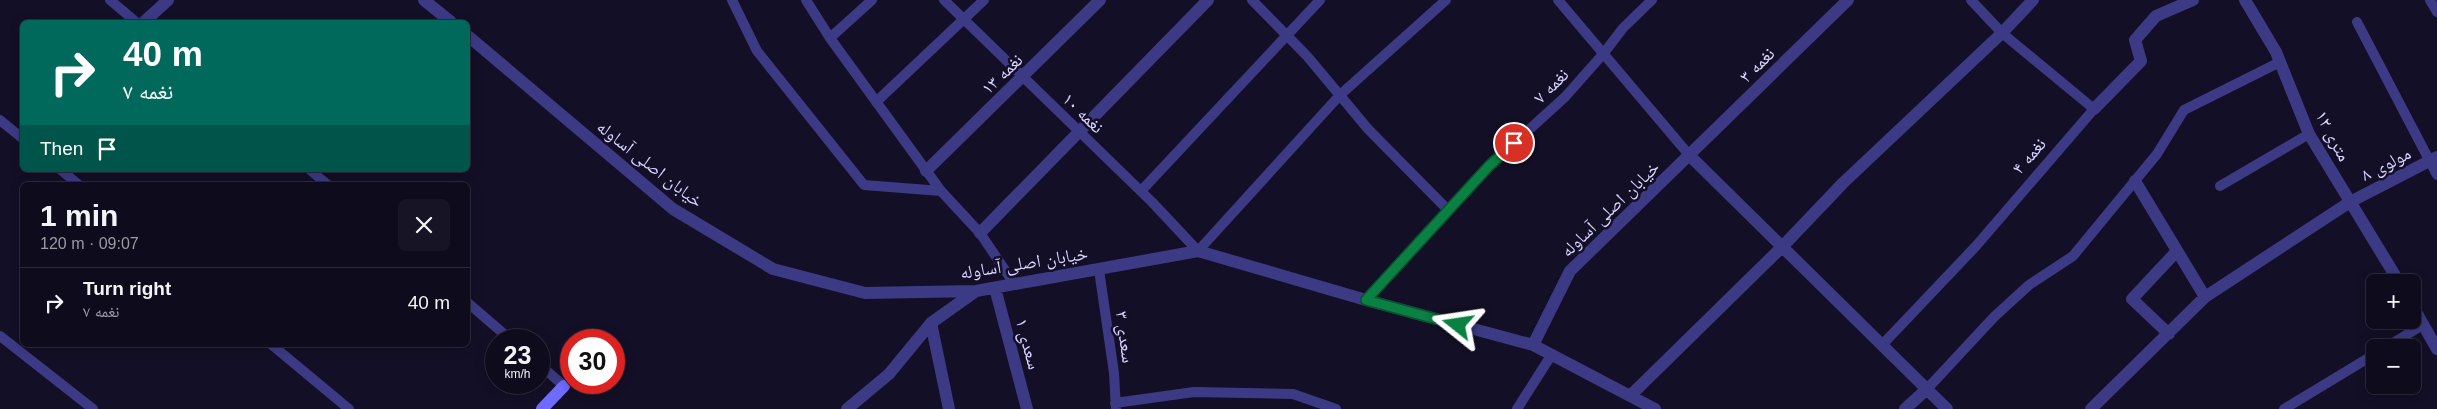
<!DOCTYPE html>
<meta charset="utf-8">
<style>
body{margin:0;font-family:Helvetica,"Noto Naskh Arabic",sans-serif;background:#171425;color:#f1f3f6;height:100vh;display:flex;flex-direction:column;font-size:19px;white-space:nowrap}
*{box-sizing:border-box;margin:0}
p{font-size:16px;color:#9b9ba3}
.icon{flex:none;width:28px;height:28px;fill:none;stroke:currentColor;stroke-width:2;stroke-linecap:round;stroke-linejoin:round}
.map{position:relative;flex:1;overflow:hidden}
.side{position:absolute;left:20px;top:182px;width:450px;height:165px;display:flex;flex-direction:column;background:#0e0b1c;border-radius:8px;box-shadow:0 2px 12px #0003,0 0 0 1px #2e2b3b}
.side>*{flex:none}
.hud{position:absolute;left:20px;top:20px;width:450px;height:152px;border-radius:8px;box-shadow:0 2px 12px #0003,0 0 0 1px #2e2b3b;background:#00695c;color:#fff;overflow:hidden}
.tools{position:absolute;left:2366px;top:274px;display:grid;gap:10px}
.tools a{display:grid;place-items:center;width:55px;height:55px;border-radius:8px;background:#0e0b1c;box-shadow:0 2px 12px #0003,0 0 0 1px #2e2b3b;font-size:25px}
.speed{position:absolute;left:485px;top:329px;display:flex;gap:10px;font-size:25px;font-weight:700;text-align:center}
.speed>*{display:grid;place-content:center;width:65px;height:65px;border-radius:50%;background:#0e0b1c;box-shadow:0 2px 12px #0003,0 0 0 1px #2e2b3b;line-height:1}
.speed small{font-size:12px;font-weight:400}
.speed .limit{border:8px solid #d22;background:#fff;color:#111}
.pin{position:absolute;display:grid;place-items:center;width:42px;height:42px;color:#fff;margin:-21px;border:2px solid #fff;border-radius:50%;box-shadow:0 1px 5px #0007}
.me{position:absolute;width:55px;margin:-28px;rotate:285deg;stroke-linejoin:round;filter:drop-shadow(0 0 4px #0008)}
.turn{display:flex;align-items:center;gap:18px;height:105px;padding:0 20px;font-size:22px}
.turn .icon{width:65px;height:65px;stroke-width:2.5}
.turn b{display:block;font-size:35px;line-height:42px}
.then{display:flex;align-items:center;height:48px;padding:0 20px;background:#0003;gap:10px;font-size:19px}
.round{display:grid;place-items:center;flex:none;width:52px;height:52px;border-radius:8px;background:#171425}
.summary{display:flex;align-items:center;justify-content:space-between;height:85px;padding:0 20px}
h1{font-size:30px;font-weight:700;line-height:38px}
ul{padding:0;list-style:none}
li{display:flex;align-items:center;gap:15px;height:70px;padding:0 20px;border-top:1px solid #2e2b3b}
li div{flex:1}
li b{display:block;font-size:19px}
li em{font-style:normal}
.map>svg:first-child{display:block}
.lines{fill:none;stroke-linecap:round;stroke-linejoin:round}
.lane{stroke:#3d3a85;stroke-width:10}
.street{stroke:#3d3a85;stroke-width:12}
.secondary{stroke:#6f6bff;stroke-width:12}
.route-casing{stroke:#07532c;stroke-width:12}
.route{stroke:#0b8043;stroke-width:9}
.labels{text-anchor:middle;stroke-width:5;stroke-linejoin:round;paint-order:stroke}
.street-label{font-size:18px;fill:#d9d4ff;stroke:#130f26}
</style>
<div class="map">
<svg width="2437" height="409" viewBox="0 0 2437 409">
<rect width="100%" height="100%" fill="#130f26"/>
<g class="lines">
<path class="lane" d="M110,0l26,22
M732,0l25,51 107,134 77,6 39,42 35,52
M806,0l24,38 111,153
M944,0l208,202 46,49 142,-156 106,-95
M1252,0l55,56 61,73 80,81
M1558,0l132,156
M2430,0l7,12
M2357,22l80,153
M830,38l42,-38
M876,102l108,-102
M0,120l22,18
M61,170l18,15
M310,170l18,15
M2220,186l89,-52
M1141,191l179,-191
M1099,270l15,103 2,36
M1366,300l123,-134 76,-69 39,-44 19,-25 29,-28
M468,303l43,37
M0,336l93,73
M272,345l77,64
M1882,345l94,-99 118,-137 -92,-76 -31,-33
M2385,348l39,-24
M539,364l25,22
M1927,389l67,-72 35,-32 44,-29 84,-102 27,-44 96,-48
M1115,403l79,-11 99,2 43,15
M1517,409l35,-55
M2284,409l91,-55"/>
<path class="street" d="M424,0l27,22
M2245,0l31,52 33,82 90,148
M144,22l24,-22
M468,36l205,173 100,60 92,24 111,-2 222,-40 168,49 167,45
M2094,109l47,-48 -6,-21 21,-24 37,-16
M1690,156l257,253
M926,171l174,-171
M2135,181l70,116
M980,233l228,-233
M995,288l32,121
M2412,305l25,44
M931,323l18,86
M2169,334l-37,-35 45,-48
M1630,396l153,-150 60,-63 159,-150 31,-33
M847,409l42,-35 42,-51 45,-32
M1655,409l-122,-64 37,-74 278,-271
M1905,409l22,-20
M2091,409l114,-112 145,-95 87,-45"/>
<path class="secondary" d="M542,409l22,-23"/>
</g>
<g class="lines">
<defs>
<path id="route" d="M1458,325l-92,-25 123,-134 25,-23"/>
</defs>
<use href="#route" class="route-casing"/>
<use href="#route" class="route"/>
</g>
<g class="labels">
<g class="street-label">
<text transform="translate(1757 65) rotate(-45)" y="6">نغمه ۳</text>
<text transform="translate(1002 74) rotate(-44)" y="6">نغمه ۱۳</text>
<text transform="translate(1551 86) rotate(-45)" y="6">نغمه ۷</text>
<text transform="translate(1083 113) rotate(44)" y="6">نغمه ۱۰</text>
<text transform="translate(2333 136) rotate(62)" y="6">۱۲ متری</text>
<text transform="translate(2029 156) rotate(-49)" y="6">نغمه ۴</text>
<text transform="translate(650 164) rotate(38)" y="6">خیابان اصلی آساوله</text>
<text transform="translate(2386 164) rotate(-27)" y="6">مولوی ۸</text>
<text transform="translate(1610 209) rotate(-44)" y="6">خیابان اصلی آساوله</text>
<text transform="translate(1024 263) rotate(-9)" y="6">خیابان اصلی آساوله</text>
<text transform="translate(1125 337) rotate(82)" y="6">سعدی ۳</text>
<text transform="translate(1028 344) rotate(75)" y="6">سعدی ۱</text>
</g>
</g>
</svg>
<div class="tools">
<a>+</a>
<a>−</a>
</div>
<div class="speed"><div>23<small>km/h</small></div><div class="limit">30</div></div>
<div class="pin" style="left:1514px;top:143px;background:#d93025"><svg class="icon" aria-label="arrive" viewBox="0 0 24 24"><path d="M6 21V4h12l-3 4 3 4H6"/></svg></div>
<svg class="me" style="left:1458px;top:325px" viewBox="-20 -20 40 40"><path d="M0-17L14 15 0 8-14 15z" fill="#0b8043" stroke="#fff" stroke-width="4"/></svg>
<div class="hud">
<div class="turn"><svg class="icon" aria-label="right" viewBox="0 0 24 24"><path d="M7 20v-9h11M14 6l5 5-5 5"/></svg><div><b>40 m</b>نغمه ۷</div></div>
<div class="then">Then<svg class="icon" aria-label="arrive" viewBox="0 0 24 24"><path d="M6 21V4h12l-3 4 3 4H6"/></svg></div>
</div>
<section class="side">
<div class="summary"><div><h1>1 min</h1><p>120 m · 09:07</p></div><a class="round"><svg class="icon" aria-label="close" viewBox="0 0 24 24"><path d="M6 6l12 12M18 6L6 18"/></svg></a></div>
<ul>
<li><svg class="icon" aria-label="right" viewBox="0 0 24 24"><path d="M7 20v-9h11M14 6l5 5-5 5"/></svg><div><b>Turn right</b><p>نغمه ۷</p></div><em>40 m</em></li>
</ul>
</section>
</div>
